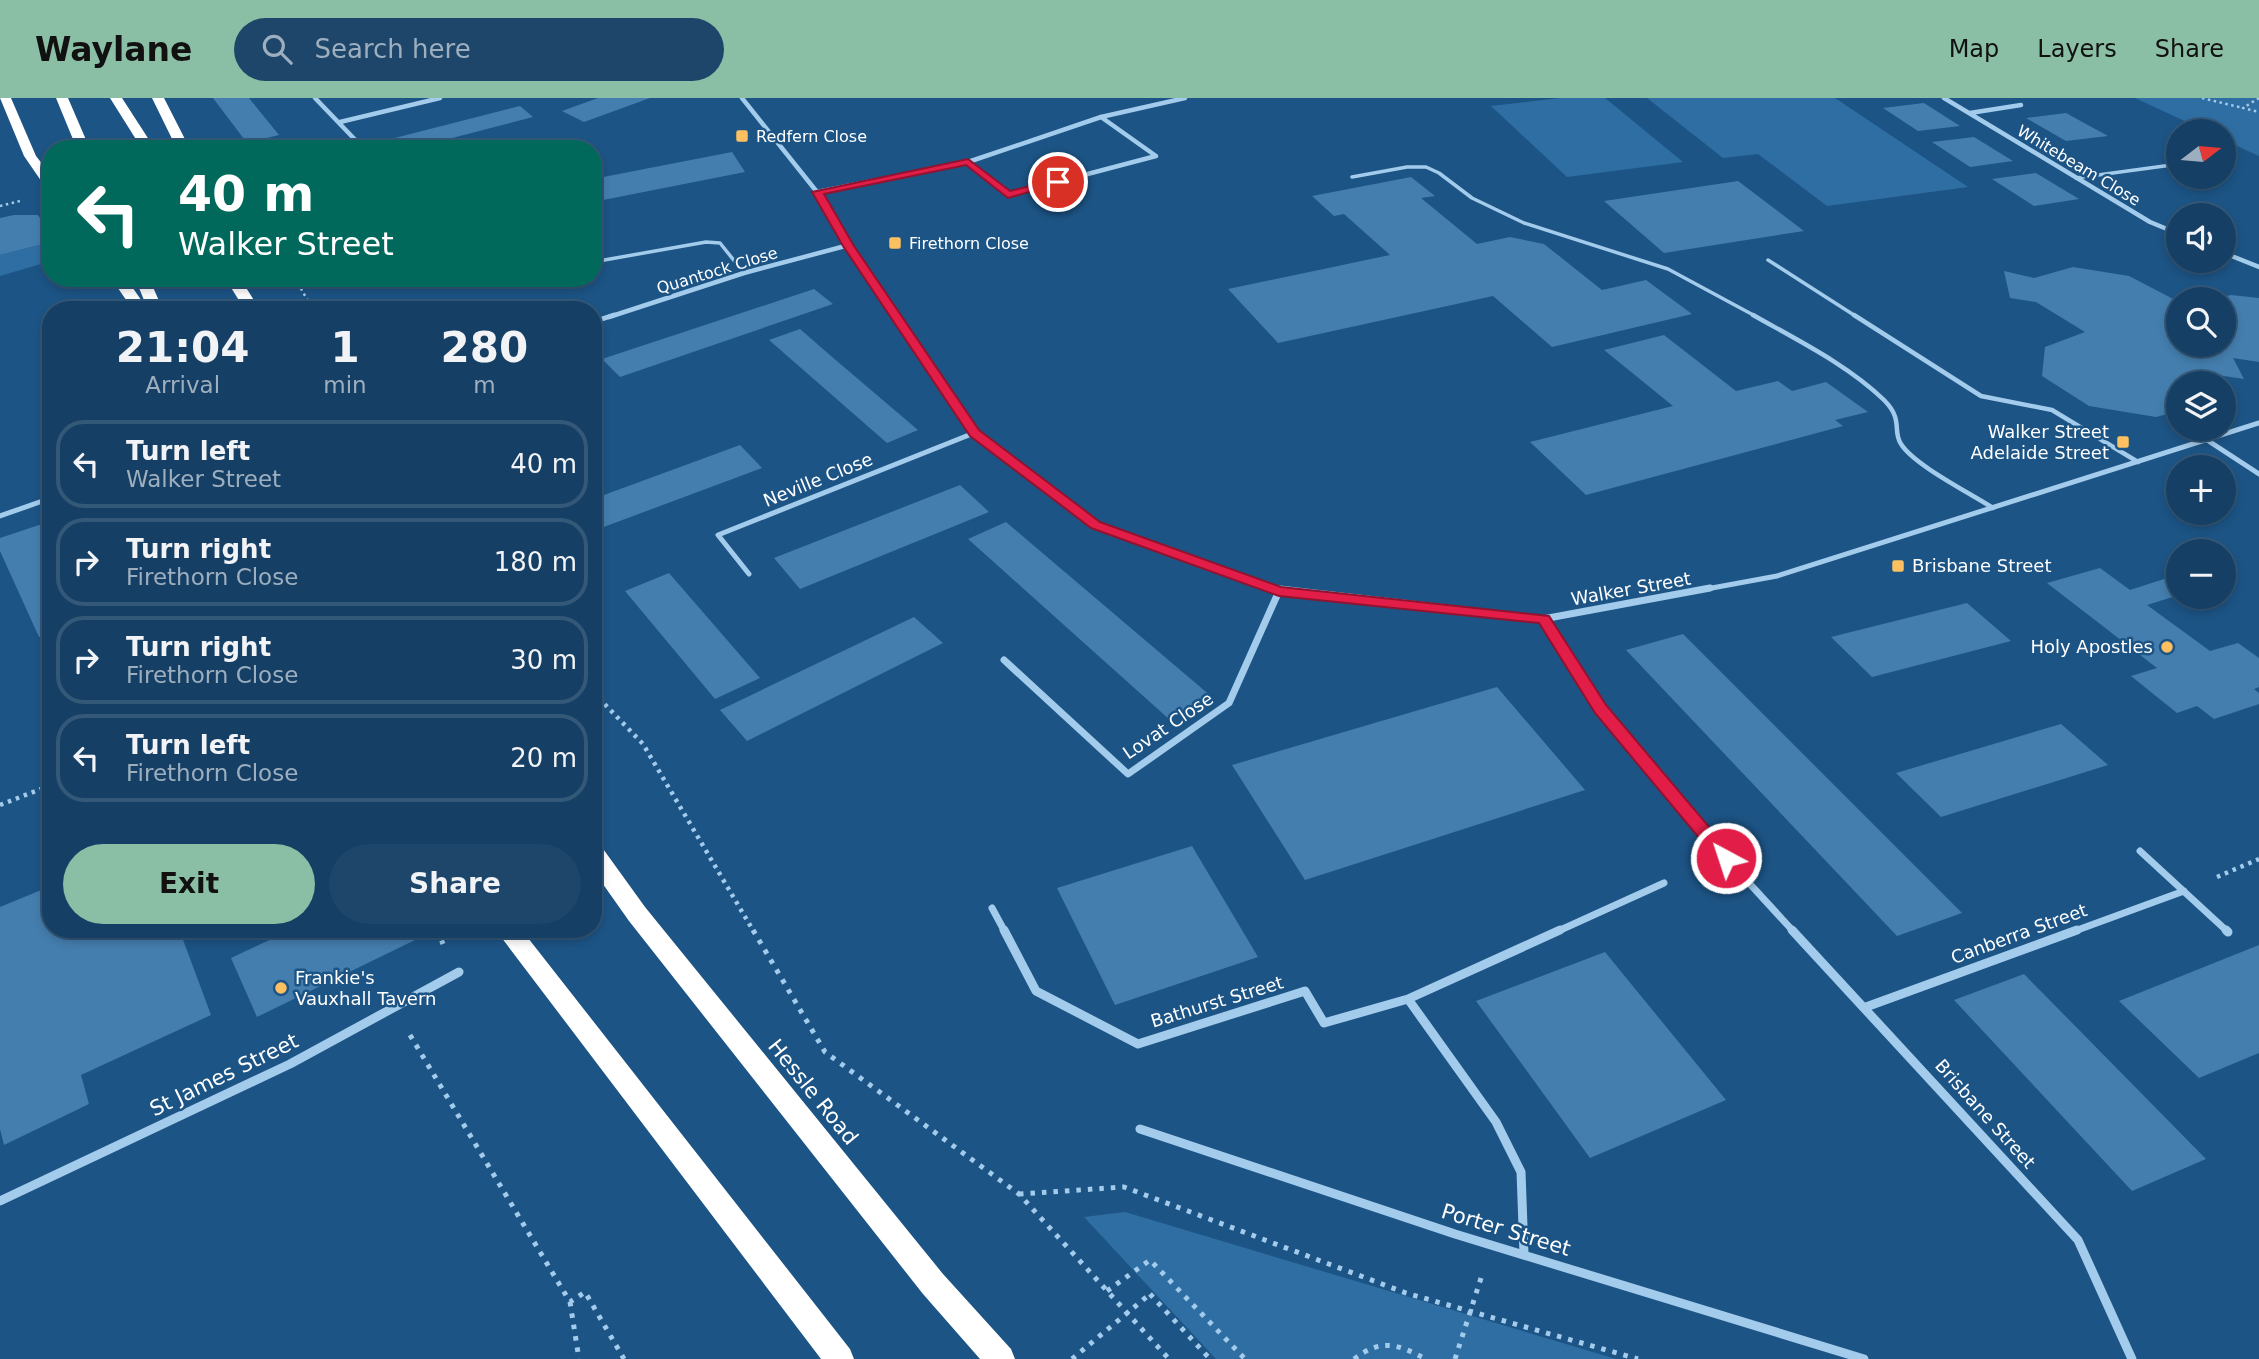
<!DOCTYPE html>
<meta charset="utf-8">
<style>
body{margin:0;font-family:"DejaVu Sans",sans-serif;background:#1e466a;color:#f1f3f6;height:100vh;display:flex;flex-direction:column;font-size:26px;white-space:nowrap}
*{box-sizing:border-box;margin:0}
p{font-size:23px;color:#9dafbf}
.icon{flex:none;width:38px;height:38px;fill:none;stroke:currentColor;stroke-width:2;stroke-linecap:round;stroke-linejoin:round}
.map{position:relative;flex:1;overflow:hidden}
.panel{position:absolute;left:42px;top:203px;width:560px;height:637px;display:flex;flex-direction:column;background:#153f64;border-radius:28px;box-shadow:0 4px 10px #0003,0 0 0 2px #345878}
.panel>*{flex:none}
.guide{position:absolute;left:42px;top:42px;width:560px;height:147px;border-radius:28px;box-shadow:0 4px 10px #0003,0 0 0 2px #345878;background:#00695c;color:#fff;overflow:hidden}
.needle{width:46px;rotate:74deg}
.fabs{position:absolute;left:2166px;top:21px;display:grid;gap:14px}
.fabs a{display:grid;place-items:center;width:70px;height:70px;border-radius:50%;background:#153f64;box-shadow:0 4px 10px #0003,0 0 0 2px #345878;font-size:35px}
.pin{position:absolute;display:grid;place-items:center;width:60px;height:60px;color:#fff;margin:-30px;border:4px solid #fff;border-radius:50%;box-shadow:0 2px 7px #0007}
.me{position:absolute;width:77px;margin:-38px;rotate:320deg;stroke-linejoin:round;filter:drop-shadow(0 0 5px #0008)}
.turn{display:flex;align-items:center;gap:24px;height:147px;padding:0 21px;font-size:32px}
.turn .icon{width:91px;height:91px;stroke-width:2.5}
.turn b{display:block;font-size:49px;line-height:60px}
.eta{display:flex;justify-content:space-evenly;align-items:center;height:119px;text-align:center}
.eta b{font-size:42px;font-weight:700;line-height:49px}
.button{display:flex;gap:14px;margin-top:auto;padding:14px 21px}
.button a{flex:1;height:80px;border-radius:42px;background:#8abfa5;color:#111;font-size:28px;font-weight:700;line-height:80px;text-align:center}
.button a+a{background:#1e466a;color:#f1f3f6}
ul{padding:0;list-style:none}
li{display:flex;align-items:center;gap:21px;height:88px;margin:0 14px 10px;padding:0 7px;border:4px solid #345878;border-radius:28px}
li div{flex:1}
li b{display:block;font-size:26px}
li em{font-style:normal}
header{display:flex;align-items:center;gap:42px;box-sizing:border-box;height:98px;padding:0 35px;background:#8abfa5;color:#111}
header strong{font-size:33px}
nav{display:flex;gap:38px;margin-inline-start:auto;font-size:24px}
.search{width:490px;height:63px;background:#1e466a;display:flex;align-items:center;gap:18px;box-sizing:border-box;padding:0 24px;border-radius:38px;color:#9dafbf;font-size:26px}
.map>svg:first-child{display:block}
.green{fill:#2f6ea3}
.building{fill:#447eae}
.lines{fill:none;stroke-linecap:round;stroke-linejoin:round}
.path-far2{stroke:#a3cbeb;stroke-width:2.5;stroke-dasharray:2.5 3.5;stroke-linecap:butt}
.path-far1{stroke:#a3cbeb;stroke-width:4.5;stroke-dasharray:3.5 5;stroke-linecap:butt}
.path{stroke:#a3cbeb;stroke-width:5;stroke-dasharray:4.5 7;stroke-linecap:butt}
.lane-far1{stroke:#a3cbeb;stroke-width:3.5}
.lane{stroke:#a3cbeb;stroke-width:4.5}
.street-far3{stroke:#a3cbeb;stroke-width:4.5}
.street-far2{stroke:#a3cbeb;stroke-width:5}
.street-far1{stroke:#a3cbeb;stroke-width:7}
.street{stroke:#a3cbeb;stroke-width:9}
.highway{fill:#fff;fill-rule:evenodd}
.path-bridge{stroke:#a3cbeb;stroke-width:5;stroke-dasharray:4.5 7;stroke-linecap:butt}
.route{fill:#e11d48;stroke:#92132f;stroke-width:2}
.poi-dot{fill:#fcc060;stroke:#1c5485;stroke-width:2.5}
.labels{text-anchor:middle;stroke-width:5;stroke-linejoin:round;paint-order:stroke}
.far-poi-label{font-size:16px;fill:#fff;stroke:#1c5485;text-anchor:start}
.far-street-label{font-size:16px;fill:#fff;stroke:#1c5485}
.poi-label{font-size:18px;fill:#fff;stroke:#1c5485;text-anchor:end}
.street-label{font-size:18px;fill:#fff;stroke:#1c5485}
.near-street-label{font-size:21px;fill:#fff;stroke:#1c5485}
</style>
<header>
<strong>Waylane</strong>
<div class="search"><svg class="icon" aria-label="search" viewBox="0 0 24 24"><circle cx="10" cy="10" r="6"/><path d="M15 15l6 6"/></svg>Search here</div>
<nav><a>Map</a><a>Layers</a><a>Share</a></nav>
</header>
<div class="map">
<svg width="2259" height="1261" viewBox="0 0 2259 1261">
<rect width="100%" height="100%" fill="#1c5485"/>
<path class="green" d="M1560,0h45l78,64 -116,15 -76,-71z
M1647,0h188l133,89 -141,19 -69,-52 -35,4z
M2135,0h124v58l-35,-16v-9h-18z
M51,144v19l-51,15v-21z
M1125,1114l491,147h-400l-132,-142z"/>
<path class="building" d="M213,0h36l30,37 -32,8z
M598,0h52l-66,24 -22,-11z
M1924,5l36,23 -42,5 -35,-23z
M520,8l13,11 -123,32h-19l-8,-8z
M2066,15l42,23 -42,5 -40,-23z
M1974,39l39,24 -43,6 -38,-25z
M732,54l13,20 -152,30v-23z
M2036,75l43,26 -45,7 -42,-27z
M1411,79l24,19 -14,2 56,46 33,-7 34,7 58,46 44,-10 46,34 -140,33 -59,-51 -215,47 -50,-54 162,-34 -46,-41 -10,2 -22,-20z
M1738,83l66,50 -140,22 -60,-52z
M14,117h24l13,21v6l-51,13v-37z
M2073,169l56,9 50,26v43h45v-46l-7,-1 14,-3 28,3v64l-26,-4 11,21 -47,-7 2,11h-20v28l-23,6 -67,-11 -47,-30 3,-29 40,-15 -49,-30 -26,-4 -6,-27 30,7z
M814,191l19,15 -213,73 -18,-18z
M800,231l31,27 87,74 -31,13 -118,-103z
M1664,237l72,56 42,-10 14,10 34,-9 42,30 -33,8 8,6 -257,69 -56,-53 143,-36 -69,-56z
M740,347l22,23 -169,63v-32z
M960,387l29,27 -189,77 -26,-31z
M51,423v111l-12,5 -39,-86v-13z
M1006,424l206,175 -42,23 -202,-181z
M2100,470l30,22 37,-12 12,9v8l-32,10 63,46 28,-8 21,15v29l-5,2 5,4v11l-45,15 -17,-13 -20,7 -46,-37 26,-8 -110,-85z
M669,475l91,105 -45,21 -90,-108z
M1967,505l44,38 -139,36 -41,-40z
M914,519l29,26 -196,98 -27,-31z
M1683,536l279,279 -65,23 -271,-286z
M1497,589l88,103 -280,90 -73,-115z
M2061,626l47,41 -167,52 -45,-44z
M1192,748l66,111 -143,48 -58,-117z
M51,788v43h128l32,86 -130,60 8,29 -85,41 -4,-16v-222z
M274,831h135l6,11 -158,77 -26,-59 47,-22z
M2259,847v108l-60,25 -80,-77z
M1605,854l121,148 -136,58 -114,-157z
M2024,876l182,185 -74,32 -178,-191z"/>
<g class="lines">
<path class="path-far2" d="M2202,0l41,10
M2259,0l-16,10 16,4
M0,108l20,-5
M295,180l18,32"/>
<path class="path-far1" d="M593,594l50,52 111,188
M0,707l51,-20
M2217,779l42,-18
M436,831l1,3"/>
<path class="path" d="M437,832l6,14
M753,832l72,122 194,142 150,165
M410,937l160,267 15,-10 39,67
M1019,1096l105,-7 282,106 232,66
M1107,1193l43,-31 95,99
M1150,1196l60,65
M570,1204l9,57
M1354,1261c28,-21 43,-15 72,0
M1455,1261l27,-84"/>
<path class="lane-far1" d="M1352,79l55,-10h19l13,6 33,25 52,25 144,46 89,48
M2076,80l103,-14
M1768,162l89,57
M593,164l113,-20 14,1 24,30"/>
<path class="lane" d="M1753,217c44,25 95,50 131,85 20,20 8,31 17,44 13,21 69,49 92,64
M1854,217l127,81 71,14 86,52"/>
<path class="street-far3" d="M315,0l49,51
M742,0l75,94 80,125
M1944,0l206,124 29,12
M1970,15l51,-8
M340,24l100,-24
M968,64l40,33 148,-39 -55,-39
M817,94l151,-30 133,-45 84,-19
M2224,155l35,14
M609,219l135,-44 105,-28"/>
<path class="street-far2" d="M896,217l78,118 122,92 180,65
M593,224l21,-7
M2207,342l52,34
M0,418l51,-18
M749,476l-31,-39 256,-102
M1701,492l76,-14 482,-153"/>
<path class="street-far1" d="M1271,490l272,31 167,-31
M1543,521l58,90 125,149 68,74
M1004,562l124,114 101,-71 50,-112
M2140,753l88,81
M992,810l13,24
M1556,834l108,-49
M2072,834l112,-41"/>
<path class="street" d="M1004,832l32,61 102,53 167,-53 19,32 84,-24 152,-69
M1792,832l286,310 54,119
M2226,832l2,2
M1408,901l88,123 25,50 3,82
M1866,909l211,-77
M1140,1031l315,105 409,125
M0,1103l290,-137 169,-92"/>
<path class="highway" d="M0,0h11l25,58 15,19v14l-5,-1 -22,-32z
M56,0h12l22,51h-13z
M110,0h12l33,51h-13z
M152,0h12l26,51h-13z
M111,180h15l22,32 -13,-32h14l14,32h-30z
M225,180h15l20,32h-15z
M593,746l8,2 44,61 298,367 68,75 4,10h-35l-57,-65 -294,-373 -36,-51z
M495,831h26l329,420 4,10h-33z"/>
<path class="path-bridge" d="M1072,1261l78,-65"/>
</g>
<path class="route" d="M968,61l42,32 48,-12 5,3 -55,16 -42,-33 -142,29 30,52 125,184 121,92 181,65 268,29 57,89 126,149 3,4 -3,5h-12l-125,-150 -56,-90 -260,-27 -188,-68 -121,-92 -127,-190 -31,-54z"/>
<g class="poi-dot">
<rect x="735" y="31" width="14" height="14" rx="3.5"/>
<rect x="888" y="138" width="14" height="14" rx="3.5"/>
<rect x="2116" y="337" width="14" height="14" rx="3.5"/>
<rect x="1891" y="461" width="14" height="14" rx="3.5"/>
<circle cx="2167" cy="549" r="7"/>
<circle cx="281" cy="890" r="7"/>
</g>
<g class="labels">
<g class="far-poi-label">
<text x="756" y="44">Redfern Close</text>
<text x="909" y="151">Firethorn Close</text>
</g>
<g class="far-street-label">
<text transform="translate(2079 67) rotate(31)" y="6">Whitebeam Close</text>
<text transform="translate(717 172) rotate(-17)" y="6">Quantock Close</text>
</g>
<g class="poi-label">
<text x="2109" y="340">Walker Street<tspan x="2109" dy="21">Adelaide Street</tspan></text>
<text x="1912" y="474" text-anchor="start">Brisbane Street</text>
<text x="2153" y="555">Holy Apostles</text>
<text x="295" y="886" text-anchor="start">Frankie's<tspan x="295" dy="21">Vauxhall Tavern</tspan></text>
</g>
<g class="street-label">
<text transform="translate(818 382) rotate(-22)" y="6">Neville Close</text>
<text transform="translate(1631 491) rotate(-10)" y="6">Walker Street</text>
<text transform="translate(1168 628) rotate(-34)" y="6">Lovat Close</text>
<text transform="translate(2019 836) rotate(-20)" y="6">Canberra Street</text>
<text transform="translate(1217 904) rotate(-17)" y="6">Bathurst Street</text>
<text transform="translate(1985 1016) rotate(48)" y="6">Brisbane Street</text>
</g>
<g class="near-street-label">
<text transform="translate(224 977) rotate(-26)" y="7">St James Street</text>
<text transform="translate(813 994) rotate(51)" y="7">Hessle Road</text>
<text transform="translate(1506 1132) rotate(17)" y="7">Porter Street</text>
</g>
</g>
</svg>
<div class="fabs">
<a><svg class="needle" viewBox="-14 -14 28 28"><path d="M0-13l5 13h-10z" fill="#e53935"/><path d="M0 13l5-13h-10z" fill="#9dafbf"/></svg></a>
<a><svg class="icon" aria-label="sound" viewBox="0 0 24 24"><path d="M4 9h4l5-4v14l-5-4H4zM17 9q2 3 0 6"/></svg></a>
<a><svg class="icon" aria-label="search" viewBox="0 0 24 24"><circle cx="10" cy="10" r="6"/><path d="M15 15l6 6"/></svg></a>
<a><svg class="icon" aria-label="layers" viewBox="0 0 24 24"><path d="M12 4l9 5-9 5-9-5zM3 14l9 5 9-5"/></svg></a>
<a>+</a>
<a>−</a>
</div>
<div class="pin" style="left:1058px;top:84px;background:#d93025"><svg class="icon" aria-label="arrive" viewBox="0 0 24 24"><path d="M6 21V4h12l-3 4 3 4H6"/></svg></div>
<svg class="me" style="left:1726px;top:760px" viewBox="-20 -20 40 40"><circle r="17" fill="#e11d48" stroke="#fff" stroke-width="3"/><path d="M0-11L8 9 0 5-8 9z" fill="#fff"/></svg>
<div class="guide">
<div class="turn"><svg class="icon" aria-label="left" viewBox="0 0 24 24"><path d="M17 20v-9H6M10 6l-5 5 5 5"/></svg><div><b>40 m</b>Walker Street</div></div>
</div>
<section class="panel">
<div class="eta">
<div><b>21:04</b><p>Arrival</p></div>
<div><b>1</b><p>min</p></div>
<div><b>280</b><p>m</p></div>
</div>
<ul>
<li><svg class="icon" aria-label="left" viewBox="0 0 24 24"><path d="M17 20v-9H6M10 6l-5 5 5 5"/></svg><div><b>Turn left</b><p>Walker Street</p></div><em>40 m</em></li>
<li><svg class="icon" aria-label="right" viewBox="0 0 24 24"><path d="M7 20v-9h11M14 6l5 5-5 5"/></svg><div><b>Turn right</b><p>Firethorn Close</p></div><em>180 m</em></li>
<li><svg class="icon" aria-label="right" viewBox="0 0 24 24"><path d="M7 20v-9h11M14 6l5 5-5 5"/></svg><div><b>Turn right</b><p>Firethorn Close</p></div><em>30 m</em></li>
<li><svg class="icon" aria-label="left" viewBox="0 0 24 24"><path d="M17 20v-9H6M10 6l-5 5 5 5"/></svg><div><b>Turn left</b><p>Firethorn Close</p></div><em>20 m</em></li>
</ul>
<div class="button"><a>Exit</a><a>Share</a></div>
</section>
</div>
